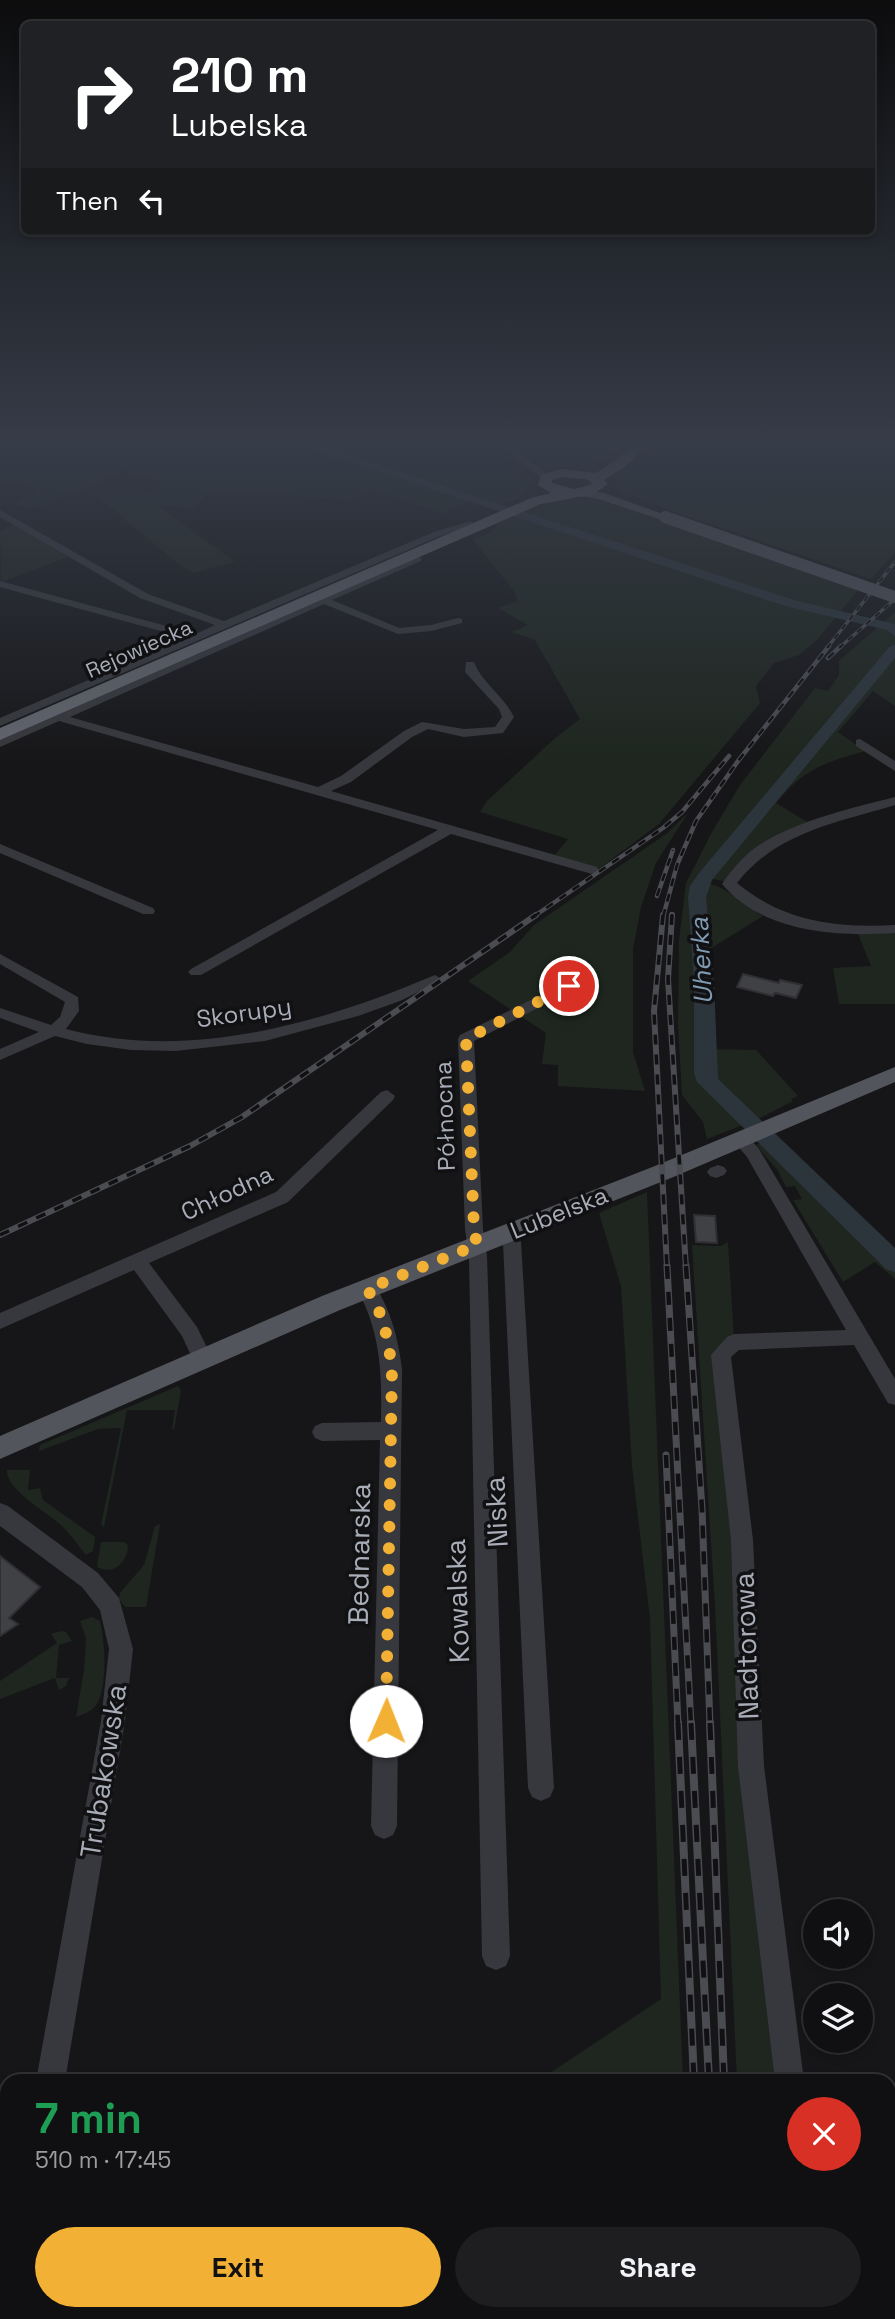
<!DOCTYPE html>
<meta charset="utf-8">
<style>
body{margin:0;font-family:"Space Grotesk",sans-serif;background:#1e1e20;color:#f1f3f6;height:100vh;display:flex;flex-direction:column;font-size:26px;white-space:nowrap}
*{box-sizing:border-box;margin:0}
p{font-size:23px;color:#9c9d9f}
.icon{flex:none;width:38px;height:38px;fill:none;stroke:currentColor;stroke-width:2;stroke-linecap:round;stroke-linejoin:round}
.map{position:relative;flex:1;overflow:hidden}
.details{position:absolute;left:0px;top:2074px;width:896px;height:247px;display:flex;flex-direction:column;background:#101012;border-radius:21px 21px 0 0;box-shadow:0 4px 10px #0003,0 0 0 2px #303032}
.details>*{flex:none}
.banner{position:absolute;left:21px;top:21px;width:854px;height:214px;border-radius:10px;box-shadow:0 4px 10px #0003,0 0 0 2px #303032;background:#202124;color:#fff;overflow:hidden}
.tools{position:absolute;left:803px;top:1899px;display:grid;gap:14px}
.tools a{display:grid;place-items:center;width:70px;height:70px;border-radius:50%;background:#101012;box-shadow:0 4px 10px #0003,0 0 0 2px #303032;font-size:35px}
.pin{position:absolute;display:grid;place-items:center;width:60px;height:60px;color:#fff;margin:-30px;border:4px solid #fff;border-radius:50%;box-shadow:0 2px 7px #0007}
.me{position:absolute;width:77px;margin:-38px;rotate:1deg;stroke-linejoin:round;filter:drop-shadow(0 0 5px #0008)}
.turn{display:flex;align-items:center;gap:24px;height:147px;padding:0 35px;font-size:32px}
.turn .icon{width:91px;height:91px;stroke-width:2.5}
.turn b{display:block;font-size:49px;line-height:60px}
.then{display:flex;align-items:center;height:66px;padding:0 35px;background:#0003;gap:14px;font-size:26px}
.round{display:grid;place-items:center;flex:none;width:74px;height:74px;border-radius:37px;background:#1e1e20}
.summary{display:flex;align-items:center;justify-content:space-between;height:119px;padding:0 35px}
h1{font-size:42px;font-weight:600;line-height:52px;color:#1e9e55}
.button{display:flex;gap:14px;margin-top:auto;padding:14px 35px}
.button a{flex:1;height:80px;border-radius:42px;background:#f2b134;color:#111;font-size:28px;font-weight:600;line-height:80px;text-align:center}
.button a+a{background:#1e1e20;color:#f1f3f6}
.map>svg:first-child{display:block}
.green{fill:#1e261f}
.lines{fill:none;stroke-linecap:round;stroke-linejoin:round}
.river{fill:#2c353c;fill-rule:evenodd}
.building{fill:#404145;stroke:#303034;stroke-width:2}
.minor{fill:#37383d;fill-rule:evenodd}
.major{fill:#53555c;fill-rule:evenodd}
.highway{fill:#63666e;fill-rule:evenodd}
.rail-far4-casing{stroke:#4a4c52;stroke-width:3.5}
.rail-far3-casing{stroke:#4a4c52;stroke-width:4.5}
.rail-far2-casing{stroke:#4a4c52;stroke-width:6}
.rail-far1-casing{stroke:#4a4c52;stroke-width:7}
.rail-casing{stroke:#4a4c52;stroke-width:8}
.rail-far4{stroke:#111113;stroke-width:2;stroke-dasharray:6;stroke-linecap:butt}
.rail-far3{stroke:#111113;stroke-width:2.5;stroke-dasharray:8;stroke-linecap:butt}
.rail-far2{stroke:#111113;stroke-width:3.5;stroke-dasharray:10;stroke-linecap:butt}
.rail-far1{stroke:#111113;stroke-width:4.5;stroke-dasharray:13;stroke-linecap:butt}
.rail{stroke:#111113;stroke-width:5;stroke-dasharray:17;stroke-linecap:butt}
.major-bridge{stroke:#53555c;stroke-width:12}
.route{stroke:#f2b134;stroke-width:12;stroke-dasharray:0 21.6}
.labels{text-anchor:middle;stroke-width:7;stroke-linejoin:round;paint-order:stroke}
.far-street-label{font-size:21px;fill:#a8adb8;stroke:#111113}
.street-label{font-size:24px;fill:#a8adb8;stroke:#111113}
.water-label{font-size:26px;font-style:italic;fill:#7f9bb3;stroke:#111113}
.near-street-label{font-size:28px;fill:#a8adb8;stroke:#111113}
</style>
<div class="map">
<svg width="895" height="2319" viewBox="0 0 895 2319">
<rect width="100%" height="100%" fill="#161618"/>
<path class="green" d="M0,441h522l-10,4 -3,18 21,15c3,18 -23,27 -40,27 -7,-1 -15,-4 -22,-3 -9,3 -17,8 -26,11l-69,-22 -23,9 -88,-7 -2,3 -52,-3 -14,16 -38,-5 79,58 -42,11 -16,-10 -81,-68 50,-1 18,-12 -42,-12 -42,23 -11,-1 -37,17 -19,-5 27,-14 -31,-8 -9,2z
M537,441c21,0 59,-5 73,11l-4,3 6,2c-29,10 -66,19 -91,-4l1,-4z
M678,441h217v111l-24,27 -188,-64 -63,-24 -8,-16c24,-9 41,-28 66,-34z
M554,499h39l33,9 234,80 -43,52 -18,15 -25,8 -18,23 4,17 -101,121 -59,44h-11l-36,-11 15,-18 -88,-27 7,-11 67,-62 26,-20 -45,-79 -23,-8 16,-7 -30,-17 20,-7 -4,-10 -42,-52 19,-6 7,-10z
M16,524l55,32 -70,26 -1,-51z
M895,612v94l-22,-15 -35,41 27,19c-41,12 -60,17 -89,52l36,22 -11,4 -73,53 -15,-3 -3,5c20,5 33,21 53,32l-53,33 2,100 44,1 42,46 -7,3 2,2 -35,18 -51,20 -4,-17 -21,-27 -4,-70 1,-85 7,-57 26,-51 28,-47 75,-97 13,3 11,-16v-14z
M688,813l-32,50 -15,44 -8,42v103l12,39 -87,-5v-21l-16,-1 4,-31 -78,-52 42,-29 24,-27 132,-91z
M895,933v71h-56l-6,-36 38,-2 -13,-32z
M771,1139l124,114v26l-20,-17 -32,20 -50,-82 9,-1 -7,-13 -9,1 -8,-16 -22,-26z
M647,1192l36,889h-145l123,-82 -11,-380 -18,-153 -11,-180 -22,-73z
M728,1242l6,97 -13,16 58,726h-42l-22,-475 -23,-361 29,1z
M178,1386l3,5 -7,39 -2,-2 3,-18h-48l-23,117 -3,-2 20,-97 -23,1 -59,22 1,-6z
M7,1470h23l-2,20 12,-2 3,12 52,37 -2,14 -7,4c-8,-10 -16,-21 -25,-30 -14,-13 -55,-35 -54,-55z
M160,1524l-14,83h-21l-6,-8 1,-6 24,-28 11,-39z
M101,1542h23l4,3c0,17 -15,31 -31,22z
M92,1617l8,4c5,20 8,67 -4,84 -5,7 -12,9 -20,12l8,-47 2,-32 -6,-17z
M61,1631l5,1 6,9 -13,4 -3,33h13l-3,8 -7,4 -4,-12 -55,21v-18l57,-38 -6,-9z
M443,2314h133l-8,5h-123z"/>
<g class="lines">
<path class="river" d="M291,441h15l488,159 101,24v12l-8,-6 -102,-24 -493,-163z
M895,645v13l-183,222 -6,17 8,86 4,96 177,169v24l-9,-3 -189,-187 -3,-9v-90l-6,-86 2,-11 9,-13 191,-227z"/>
</g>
<path class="building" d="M743,974l36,9 1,-3 22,5 -6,13 -21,-5 -2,3 -36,-9z
M694,1215l21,1 2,27 -21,-1z
M0,1556l40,31 -31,31 9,6 -18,12z"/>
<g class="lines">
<path class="minor" d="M525,441h10l-12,8 -2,4 28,23v4h-6l-31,-26 4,-9z
M0,510l148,84 76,27 210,-89 36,-11 5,3 -35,12 -440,190v-8l186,-80 -186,-51v-6l196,53 19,-9 -75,-27 -140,-81z
M417,556l5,3 -1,2 -89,39 67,28 32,-3 27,-7 4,1v4l-31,8 -33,3 -74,-30 -254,113 248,70 23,-11 63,-45 18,-9 42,7 31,-2 7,-10 -3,-8 -34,-37 1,-10h8c8,21 30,34 40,55l-11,16 -39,4 -36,-8 -16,8 -61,45 -20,9 266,76 2,3 -7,4 -141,-40 -250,141h-10l-3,-3 3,-3 247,-139 -379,-109 -59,26v-9z
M860,739l35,22v10l-39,-25v-6z
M895,797v8c-59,18 -118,27 -158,78 47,39 99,45 158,42v8c-58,4 -132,0 -173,-49 8,-12 18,-24 29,-33 36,-28 100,-43 144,-54z
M0,844l153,64 2,3 -2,3h-10l-143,-61z
M0,954l78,43 1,14 -13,18c122,32 250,-4 364,-52l5,-2 8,5 -43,21 -42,15 -93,25 -89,10 -45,-1 -44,-6 -32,-8 -55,24v-11l39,-17 -39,-14v-10l51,17 9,-8 5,-15 -65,-38z
M589,971l8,5 -3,3 -120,62 9,188 4,27 23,700 -4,10 -10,4 -10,-4 -4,-10 -13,-700 -4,-27 -7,-190 2,-4z
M387,1090l8,6 -2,4 -105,102 -139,61 48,64 15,31 -3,6 -7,2 -7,-2 -13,-28 -48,-66 -134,59v-16l276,-121 105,-100z
M741,1133l6,2 12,14 136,230v26l-7,-2 -34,-58 -115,5 -8,7 22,183 11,226 40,315h-29l-37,-315 -7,-226 -20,-185 16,-18 7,-3 112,-4 -99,-173 -15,-18z
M718,1165l6,2 3,4 -3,4 -8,3 -6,-2 -3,-4 3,-4z
M506,1227l7,2 8,13 33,546 -4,9 -9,4 -9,-4 -4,-9 -25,-545 -6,-9 2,-5z
M367,1282l7,2c17,26 24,54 28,85l-5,457 -4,9 -9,4 -9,-4 -4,-9 9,-386 -58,1 -7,-3 -3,-6 3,-6 7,-3 59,-1c1,-48 0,-89 -24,-133l3,-5z
M0,1503l8,3 90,67 21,25 14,51 -8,72 -60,360h-29l65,-360 8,-72 -9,-39 -18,-23 -82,-61z
M895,2245v32l-6,2v-32z
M7,2300v14h21v5h-28v-15z
M179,2314h36l2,5h-36z
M802,2314h32l1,5h-32z"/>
<path class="major" d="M579,489l25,4 67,24 -6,4 -67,-22 -23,-3v-6z
M895,1067v15l-224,96 -331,132 -340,149v-23l322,-140 333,-130z"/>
<path class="highway" d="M639,441h13l-26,25 -22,14 4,4 -14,10 -53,10 -541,236v-12l531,-230 20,-5 -13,-8 3,-10 21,-6 34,4 20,-13zM563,477l23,2 7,5 -19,5 -22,-6v-3z"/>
<defs>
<path id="rail-far4" d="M827,648l68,-86
M839,648l56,-49"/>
<path id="rail-far3" d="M828,658l13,-12
M657,896l16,-46
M533,917l130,-89 19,-16 47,-56
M663,917l14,-52 19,-44 42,-60 91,-115
M672,917v-3"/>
<path id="rail-far2" d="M663,915l-9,96 13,257
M672,915l-4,64 18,289
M0,1235l190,-89 52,-29 294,-202"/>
<path id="rail-far1" d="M667,1266l24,459
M686,1266l16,243 8,216
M666,1455l12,270"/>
<path id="rail" d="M678,1723l16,358
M691,1723l18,358
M710,1723l14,358
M705,2314v5
M721,2314v5
M737,2314v5"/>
</defs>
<use href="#rail-far4" class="rail-far4-casing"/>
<use href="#rail-far3" class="rail-far3-casing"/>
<use href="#rail-far2" class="rail-far2-casing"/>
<use href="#rail-far1" class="rail-far1-casing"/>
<use href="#rail" class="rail-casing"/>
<use href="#rail-far4" class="rail-far4"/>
<use href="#rail-far3" class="rail-far3"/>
<use href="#rail-far2" class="rail-far2"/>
<use href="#rail-far1" class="rail-far1"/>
<use href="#rail" class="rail"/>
<path class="major-bridge" d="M665,517l230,80"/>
</g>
<linearGradient id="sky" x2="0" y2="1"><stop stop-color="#0c0c0d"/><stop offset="0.58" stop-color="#363c48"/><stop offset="1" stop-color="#363c48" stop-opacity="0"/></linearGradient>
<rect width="895" height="765" fill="url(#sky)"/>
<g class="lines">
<path class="route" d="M386,1721l6,-352c-4,-29 -8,-56 -25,-80l110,-44 -3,-16 -8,-190 103,-53"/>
</g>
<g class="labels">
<g class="far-street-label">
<text transform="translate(139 649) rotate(-24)" y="7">Rejowiecka</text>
</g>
<g class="street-label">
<text transform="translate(244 1013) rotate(-8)" y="8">Skorupy</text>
<text transform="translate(445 1116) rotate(-92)" y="8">Północna</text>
<text transform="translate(227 1193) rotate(-25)" y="8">Chłodna</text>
<text transform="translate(559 1213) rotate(-22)" y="8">Lubelska</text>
</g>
<g class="water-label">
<text transform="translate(701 961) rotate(-93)" y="9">Uherka</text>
</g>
<g class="near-street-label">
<text transform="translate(496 1512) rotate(-93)" y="10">Niska</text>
<text transform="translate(359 1554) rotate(-89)" y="10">Bednarska</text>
<text transform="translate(457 1601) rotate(-92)" y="10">Kowalska</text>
<text transform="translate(746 1646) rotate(-92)" y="10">Nadtorowa</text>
<text transform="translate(103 1771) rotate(-81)" y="10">Trubakowska</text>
</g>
</g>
</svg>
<div class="tools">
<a><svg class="icon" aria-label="sound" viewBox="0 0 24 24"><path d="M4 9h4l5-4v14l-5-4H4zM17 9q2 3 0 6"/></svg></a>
<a><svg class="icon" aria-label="layers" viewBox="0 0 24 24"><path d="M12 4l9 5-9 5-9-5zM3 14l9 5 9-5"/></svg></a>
</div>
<div class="pin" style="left:569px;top:986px;background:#d93025"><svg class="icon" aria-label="arrive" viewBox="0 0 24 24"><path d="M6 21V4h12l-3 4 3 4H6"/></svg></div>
<svg class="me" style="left:386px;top:1721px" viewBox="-20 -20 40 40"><circle r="19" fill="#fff"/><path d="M0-13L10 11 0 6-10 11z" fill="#f2b134"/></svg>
<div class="banner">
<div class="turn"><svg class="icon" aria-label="right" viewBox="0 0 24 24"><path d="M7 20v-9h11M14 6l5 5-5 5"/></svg><div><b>210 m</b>Lubelska</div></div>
<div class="then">Then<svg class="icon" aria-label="left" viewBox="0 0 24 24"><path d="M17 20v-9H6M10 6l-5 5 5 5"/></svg></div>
</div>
<section class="details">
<div class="summary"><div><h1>7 min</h1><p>510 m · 17:45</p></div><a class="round" style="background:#d93025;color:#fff"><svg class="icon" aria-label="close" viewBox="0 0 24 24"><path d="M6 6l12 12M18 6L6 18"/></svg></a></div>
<div class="button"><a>Exit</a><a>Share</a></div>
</section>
</div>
